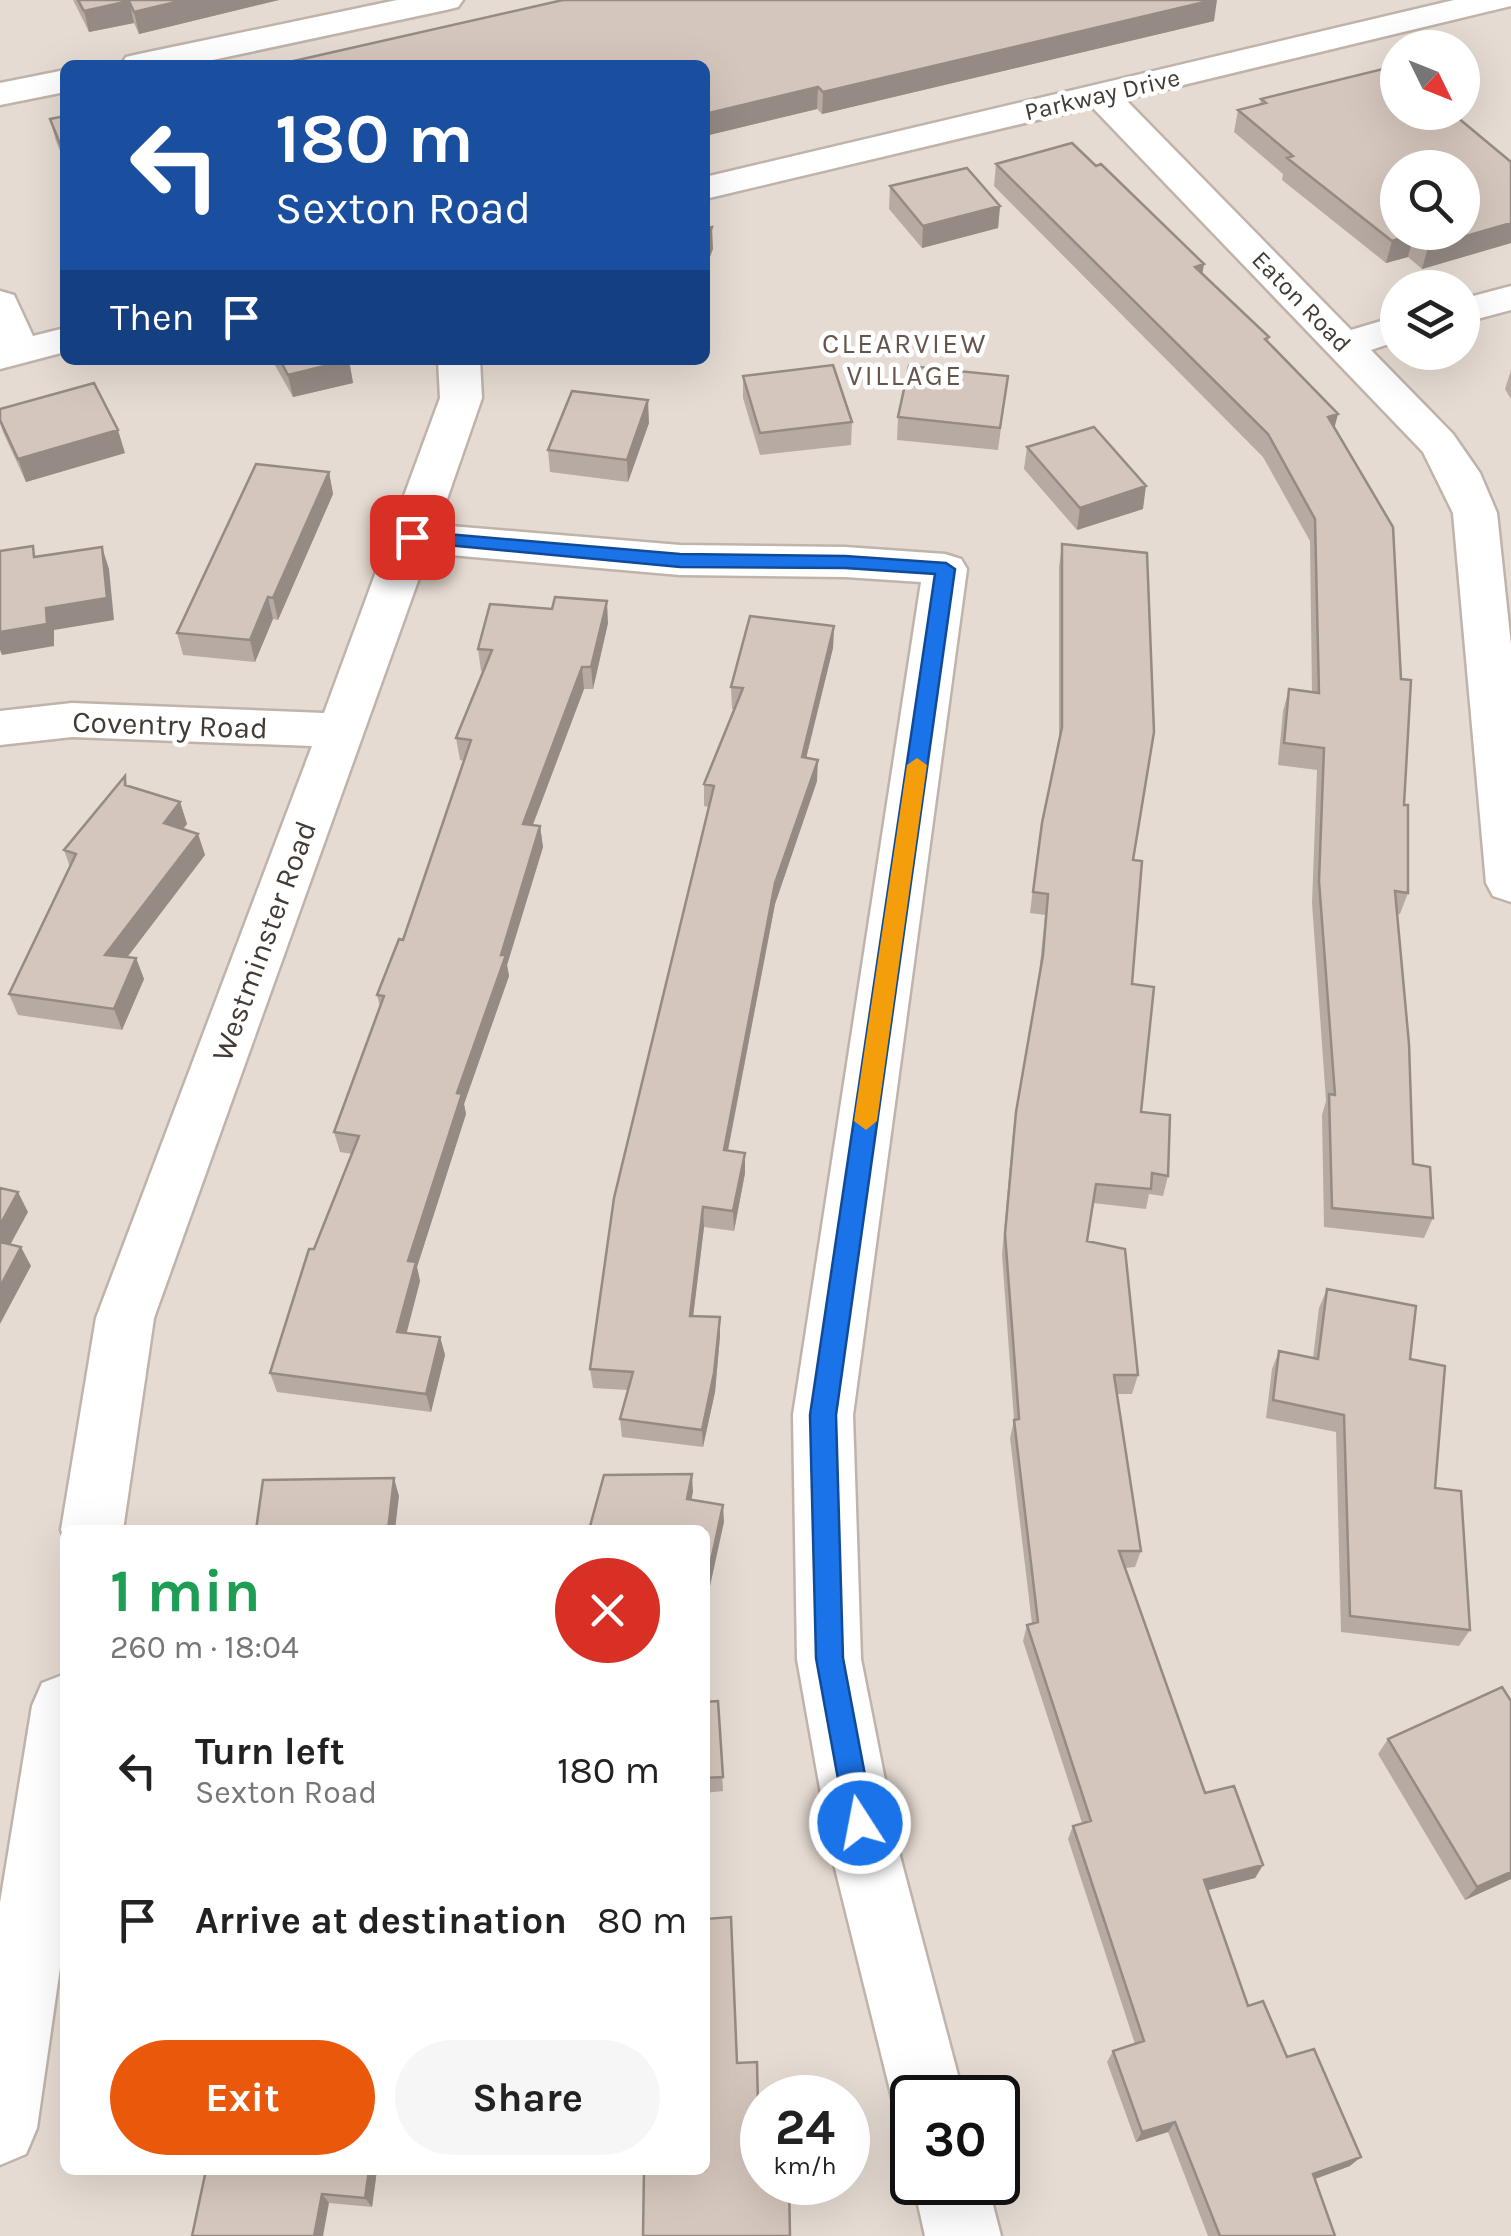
<!DOCTYPE html>
<meta charset="utf-8">
<style>
body{margin:0;font-family:Karla,sans-serif;background:#f6f6f6;color:#222;height:100vh;display:flex;flex-direction:column;font-size:38px;white-space:nowrap}
*{box-sizing:border-box;margin:0}
p{font-size:32px;color:#767676}
.icon{flex:none;width:55px;height:55px;fill:none;stroke:currentColor;stroke-width:2;stroke-linecap:round;stroke-linejoin:round}
.map{position:relative;flex:1;overflow:hidden}
.panel{position:absolute;left:60px;top:1525px;width:650px;height:650px;display:flex;flex-direction:column;background:#fff;border-radius:15px;box-shadow:0 10px 40px #0002}
.panel>*{flex:none}
.hud{position:absolute;left:60px;top:60px;width:650px;height:305px;border-radius:15px;box-shadow:0 10px 40px #0002;background:#1a4fa0;color:#fff;overflow:hidden}
.needle{width:65px;rotate:133deg}
.fabs{position:absolute;left:1380px;top:30px;display:grid;gap:20px}
.fabs a{display:grid;place-items:center;width:100px;height:100px;border-radius:50%;background:#fff;box-shadow:0 10px 40px #0002;font-size:50px}
.speed{position:absolute;left:740px;top:2075px;display:flex;gap:20px;font-size:50px;font-weight:700;text-align:center}
.speed>*{display:grid;place-content:center;width:130px;height:130px;border-radius:50%;background:#fff;box-shadow:0 10px 40px #0002;line-height:1}
.speed small{font-size:25px;font-weight:400}
.speed .limit{border:5px solid #111;border-radius:15px;background:#fff;color:#111}
.pin{position:absolute;display:grid;place-items:center;width:85px;height:85px;color:#fff;margin:-42px;border-radius:20px;box-shadow:0 5px 15px #0006}
.me{position:absolute;width:110px;margin:-55px;rotate:349deg;stroke-linejoin:round;filter:drop-shadow(0 0 8px #0008)}
.turn{display:flex;align-items:center;gap:35px;height:210px;padding:0 50px;font-size:45px}
.turn .icon{width:130px;height:130px;stroke-width:2.5}
.turn b{display:block;font-size:70px;line-height:85px}
.then{display:flex;align-items:center;height:95px;padding:0 50px;background:#0003;gap:20px;font-size:38px}
.round{display:grid;place-items:center;flex:none;width:105px;height:105px;border-radius:52px;background:#f6f6f6}
.summary{display:flex;align-items:center;justify-content:space-between;height:170px;padding:0 50px}
h1{font-size:60px;font-weight:700;line-height:75px;color:#1e9e55}
.primary-button{display:flex;gap:20px;margin-top:auto;padding:20px 50px}
.primary-button a{flex:1;height:115px;border-radius:60px;background:#ea580c;color:#fff;font-size:40px;font-weight:700;line-height:115px;text-align:center}
.primary-button a+a{background:#f6f6f6;color:#222}
ul{padding:0;list-style:none}
li{display:flex;align-items:center;gap:30px;height:150px;padding:0 50px}
li div{flex:1}
li b{display:block;font-size:38px}
li em{font-style:normal}
.map>svg:first-child{display:block}
.residential{fill:#e5dbd2;fill-rule:evenodd}
.lines{fill:none;stroke-linecap:round;stroke-linejoin:round}
.street-casing{stroke:#bfb3aa;stroke-width:5}
.street{fill:#fff;fill-rule:evenodd}
.wall{fill:#b7aaa3}
.shaded-wall{fill:#958b84}
.building{fill:#d5c6bd;stroke:#958b84;stroke-width:2.5;fill-rule:evenodd}
.route{fill:#1a73e8;stroke:#114b97;stroke-width:2.5}
.slow{fill:#f59e0b}
.labels{text-anchor:middle;stroke-width:9;stroke-linejoin:round;paint-order:stroke}
.far-street-label{font-size:25px;fill:#433a34;stroke:#fff}
.far-neighbourhood-label{font-size:28px;letter-spacing:2.5px;fill:#65554c;stroke:#fff}
.street-label{font-size:30px;fill:#433a34;stroke:#fff}
</style>
<div class="map">
<svg width="1511" height="2236" viewBox="0 0 1511 2236">
<rect width="100%" height="100%" fill="#f1eae4"/>
<path class="residential" d="M0,0h1511v2236h-1511zM1398,48h64v64h-64zM65,65h640v295h-640zM1398,168h64v64h-64zM1398,288h64v64h-64zM65,1530h640v640h-640zM762,2098h86v84h-86zM912,2098h86v84h-86z"/>
<g class="lines">
<defs>
<path id="street" d="M397,0h66l-5,7 -12,3 -257,55h-68l5,-8 13,-3z
M1454,0h57v6l-386,93 226,231 47,-14v25l-27,9 82,84 27,39 17,40 14,132v257l-18,-6 -7,-13 -33,-370 -30,-61 -331,-345 -387,92v-22z
M65,70v22l-65,13v-22z
M1511,286v24l-49,13v-24z
M0,291l14,4 19,41 32,-8v24l-65,17z
M438,360h42l2,38 -44,127 242,20 165,2 100,7 16,5 6,10 -114,846 8,244 39,197 64,242h-52v30l-10,-4 -10,-26 -60,-242 -35,-197 -4,-244 128,-833 -76,-5 -165,-2 -252,-22 -274,765 -31,212h-58v10l-4,-10 35,-212 216,-572 -240,-9 -72,8v-34l72,-8 252,10 116,-315z
M65,1674v259l-28,195 -11,26 -26,11v-262l32,-197 10,-23z
M913,2182h74l14,54h-76z"/>
</defs>
<use href="#street" class="street-casing"/>
<use href="#street" class="street"/>
</g>
<path class="wall" d="M73,0h206l-140,34 -5,-11 -45,9z
M1214,21l-392,93 -5,-5 -112,27v-71z
M1261,99l250,63v81l-89,26 -14,-12 -22,6 -104,-83 1,-6 -49,-42 4,-22 22,-6z
M65,116v48l-9,-23 -6,-22z
M996,164l208,100 -2,10 67,63 -1,5 70,72 -4,13 70,378 4,88 -8,21h-3l16,250 20,54 -9,20 -100,-11 -2,-112 4,-14 -14,-198 5,-133 -39,-5 5,-54 6,-22 23,4 -2,-152 -47,-84 -269,-271z
M890,186l110,20 -2,22 -76,20 -33,-39z
M272,360h77l4,23 -60,14z
M1511,370v29l-6,-10z
M743,376l109,46 -1,23 -91,10 -17,-57z
M1008,376l-10,74 -101,-10 1,-23z
M0,409l125,44 -99,29 -23,-50 -3,-9z
M649,423l-21,59 -78,-10 -2,-22z
M1027,447l116,62 -66,21 -53,-61z
M329,472l4,22 -55,126 -5,-1 -18,43 -72,-7 -6,-22z
M1062,544l71,316 -1,124 9,128 27,64 -5,20 -14,-2 -3,15 -53,-6 -6,38 51,134 -6,19h-15l24,157 -6,16 -10,1 80,225 58,72 -8,13 -47,12 40,116 39,51 63,109 -35,13 20,57h-127l-40,-104 -32,10 -29,-80 6,-11 22,-7 -67,-205 5,-13 9,-3 -59,-182 4,-16 5,-1 -22,-186 4,-18 -12,-166 11,-122 26,-158 6,-59 -15,-2 8,-68 21,-102v-176z
M608,623l-15,66h-9l-51,136 7,1 3,21 -36,118 2,11 -45,128 2,10 -49,153 3,14 -14,52 34,4 5,18 -14,57 -154,-20 -7,-19 44,-124 38,-95 -12,-2 -6,-20 46,-125 -3,-12 26,-55 61,-179 -4,-1 -4,-22 27,-66 -2,-1 -3,-22z
M834,626l-1,22 -27,110 11,23 -42,123 -47,247 17,22 -11,58 -30,-4 -11,89 27,1v19l-5,56 -12,55 -81,-10 -2,-18 8,-29 -35,-2 -3,-19 119,-562 -5,-1v-22l30,-75h-2l-1,-22z
M125,776l2,9 53,17 7,22 -4,5 15,5 7,21 -78,102 9,1 8,21 -22,51 -104,-15 -9,-21 61,-127 -6,-17z
M1327,1289l83,70 25,129 35,142 -11,16 -118,-14 -5,-200 -70,-14 6,-49 7,-18 34,7 6,-50z
M718,1701l5,90 -18,2v-91z
M1511,1701v178l-46,21 -87,-146 10,-15z
M206,2170h171l-5,37 -43,-4z"/>
<path class="shaded-wall" d="M184,0h95l-140,34 -5,-22z
M1213,0h4l-3,21 -392,93 1,-22z
M129,1l5,22 -45,9 -5,-21z
M818,87l-1,22 -112,27v-22z
M1000,206l-2,22 -76,20 1,-22z
M1511,223v20l-89,26 6,-22z
M712,227l1,22 -8,21v-24z
M1414,234l-6,23 -22,6 6,-22z
M1204,264l-4,22 -5,-19z
M349,360l4,23 -60,14 -5,-22z
M648,400l1,23 -21,59 -1,-22z
M1338,414l-6,23 -4,-20z
M118,430l7,23 -99,29 -8,-23z
M329,472l4,22 -55,126 -5,-22z
M1146,486l-3,23 -66,21 3,-22z
M102,547l7,22 5,51 -60,10v16l-52,9 -2,-5v-18l46,-24z
M268,597l5,22 -18,43 -5,-22z
M607,601l1,22 -15,66 -2,-22z
M834,626l-1,22 -32,131 1,-22z
M582,667l2,22 -59,156 -2,-21z
M818,760l-1,21 -42,123 -51,266v-20l51,-267z
M180,802l7,22 -16,20 -7,-21z
M540,826l3,21 -36,118 2,11 -45,128 2,10 -49,153 3,14 -18,70 -5,-19 11,-71 49,-168z
M198,834l7,21 -92,121 -8,-21z
M136,958l8,21 -22,51 -8,-21z
M745,1153v20l-11,58 -1,-20z
M18,1192l10,20 -26,48 -2,-4v-31z
M703,1207l1,20 -13,107 -1,-18z
M21,1247l10,19 -31,58v-37z
M720,1317v19l-5,56 -12,55 -1,-17z
M440,1337l5,18 -14,57 -5,-18z
M692,1474l1,18 -5,24 -1,-17z
M394,1478l5,18 -4,34h-7z
M723,1505l1,17 -17,78 -1,-16z
M1263,1865l-8,13 -58,15 7,-13z
M1511,1872v7l-46,21 12,-13z
M1175,2122l-7,10 -32,10 6,-10z
M1361,2157l-11,9 -46,17 9,-9z
M369,2170h8l-5,37 -7,-9z
M322,2194l7,9 -6,33h-9z"/>
<path class="building" d="M78,0h106l-50,12 -5,-11 -45,10z
M563,0h650l-390,92 -5,-5 -113,27v-49h-429z
M1395,66l3,2v44h53l60,50v61l-83,24 -14,-13 -22,7 -105,-83 6,-2 -55,-46 28,-7 -5,-4zM1398,168h64v64h-64z
M65,116v40l-15,-37z
M1072,143l24,23 5,-2 103,100 -9,3 74,70 -4,2 73,75 -10,3 65,110 8,152 10,1 -7,125h4v88l-13,-2 14,153 4,120 17,3 3,51 -101,-10 -3,-114 6,1 -16,-214 5,-133 -40,-5 5,-54 30,4 -4,-174 -47,-85 -272,-270z
M967,168l33,38 -77,20 -33,-40z
M712,227l-7,19v-18z
M280,360h69l-61,15z
M833,365l19,57 -92,11 -17,-57z
M909,366l99,10 -8,52 -102,-11z
M94,383l24,47 -100,29 -18,-39v-11z
M572,391l76,9 -21,60 -79,-10z
M1094,427l52,59 -66,22 -53,-61z
M256,464l73,8 -56,126 -5,-1 -18,43 -73,-7z
M1062,544l85,9 7,179 -21,128 9,1 -10,123 22,3 -13,125 29,3 -2,61 -16,-3 -1,16 -55,-5 -9,57 38,8 13,126h-24l27,176h-22l86,242 29,-7 29,79 -59,15 44,126 15,-5 24,56 27,-8 47,108 -48,17 22,62h-115l-45,-114 -33,10 -29,-81 31,-10 -71,-215 18,-5 -64,-196 11,-3 -24,-202 5,-1 -14,-185 11,-122 27,-157 5,-61 -15,-2 9,-69 20,-96z
M33,546l1,11 68,-10 5,51 -61,10 1,16 -47,8v-81z
M555,597l52,4 -16,66h-9l-59,157 17,2 -39,129h5l-49,138 5,1 -54,167 8,1 -19,70 43,5 -14,57 -156,-21 39,-124h5l45,-113 -25,-4 50,-136 -7,-1 22,-56 4,1 68,-200 -15,-2 36,-88 -14,-1 12,-45 62,5z
M750,616l84,10 -32,131 16,3 -43,123 -51,267 21,3 -12,58 -30,-4 -13,109 30,1 -6,56 -12,57 -82,-11 13,-47 -43,-3 24,-171 100,-412 -10,-2 39,-96 -12,-1z
M125,776v9l55,17 -16,21 34,11 -93,121 31,3 -22,51 -105,-15 67,-140 -12,-4z
M0,1188l18,4 -18,33z
M0,1242l21,5 -21,40z
M1327,1289l89,17 -6,53 35,7 -10,122 26,3 9,139 -120,-14 -6,-201 -71,-15 6,-49 39,8z
M692,1474l-5,25 36,6 -17,79 -1,-54h-116l15,-55z
M394,1478l-6,52h-132l7,-50z
M1502,1687l9,14v171l-34,15 -89,-148z
M718,1701l5,76 -18,1v-76z
M705,1856l1,63 25,-2 6,146 20,-1 2,88h3v32h27l1,54h-147l1,-66h61z
M206,2170h163l-4,28 -43,-4 -8,42h-122z"/>
<path class="route" d="M412,531l268,23 165,2 101,7 9,6 -119,846 7,243 31,165 -4,10 -10,4 -10,-4 -4,-10 -30,-165 -6,-243 125,-841 -90,-6 -165,-1 -275,-26v-8z"/>
<path class="slow" d="M917,758l10,7 -50,356 -11,9 -12,-9 53,-356z"/>
<g class="labels">
<g class="far-street-label">
<text transform="translate(1102 94) rotate(-13)" y="9">Parkway Drive</text>
<text transform="translate(1302 301) rotate(46)" y="9">Eaton Road</text>
</g>
<g class="far-neighbourhood-label">
<text x="905" y="353">CLEARVIEW<tspan x="905" dy="32">VILLAGE</tspan></text>
</g>
<g class="street-label">
<text transform="translate(170 725) rotate(2)" y="10">Coventry Road</text>
<text transform="translate(264 941) rotate(-70)" y="10">Westminster Road</text>
</g>
</g>
</svg>
<div class="fabs">
<a><svg class="needle" viewBox="-14 -14 28 28"><path d="M0-13l5 13h-10z" fill="#e53935"/><path d="M0 13l5-13h-10z" fill="#767676"/></svg></a>
<a><svg class="icon" aria-label="search" viewBox="0 0 24 24"><circle cx="10" cy="10" r="6"/><path d="M15 15l6 6"/></svg></a>
<a><svg class="icon" aria-label="layers" viewBox="0 0 24 24"><path d="M12 4l9 5-9 5-9-5zM3 14l9 5 9-5"/></svg></a>
</div>
<div class="speed"><div>24<small>km/h</small></div><div class="limit">30</div></div>
<div class="pin" style="left:412px;top:537px;background:#d93025"><svg class="icon" aria-label="arrive" viewBox="0 0 24 24"><path d="M6 21V4h12l-3 4 3 4H6"/></svg></div>
<svg class="me" style="left:860px;top:1823px" viewBox="-20 -20 40 40"><circle r="17" fill="#1a73e8" stroke="#fff" stroke-width="3"/><path d="M0-11L8 9 0 5-8 9z" fill="#fff"/></svg>
<div class="hud">
<div class="turn"><svg class="icon" aria-label="left" viewBox="0 0 24 24"><path d="M17 20v-9H6M10 6l-5 5 5 5"/></svg><div><b>180 m</b>Sexton Road</div></div>
<div class="then">Then<svg class="icon" aria-label="arrive" viewBox="0 0 24 24"><path d="M6 21V4h12l-3 4 3 4H6"/></svg></div>
</div>
<section class="panel">
<div class="summary"><div><h1>1 min</h1><p>260 m · 18:04</p></div><a class="round" style="background:#d93025;color:#fff"><svg class="icon" aria-label="close" viewBox="0 0 24 24"><path d="M6 6l12 12M18 6L6 18"/></svg></a></div>
<ul>
<li><svg class="icon" aria-label="left" viewBox="0 0 24 24"><path d="M17 20v-9H6M10 6l-5 5 5 5"/></svg><div><b>Turn left</b><p>Sexton Road</p></div><em>180 m</em></li>
<li><svg class="icon" aria-label="arrive" viewBox="0 0 24 24"><path d="M6 21V4h12l-3 4 3 4H6"/></svg><div><b>Arrive at destination</b></div><em>80 m</em></li>
</ul>
<div class="primary-button"><a>Exit</a><a>Share</a></div>
</section>
</div>
